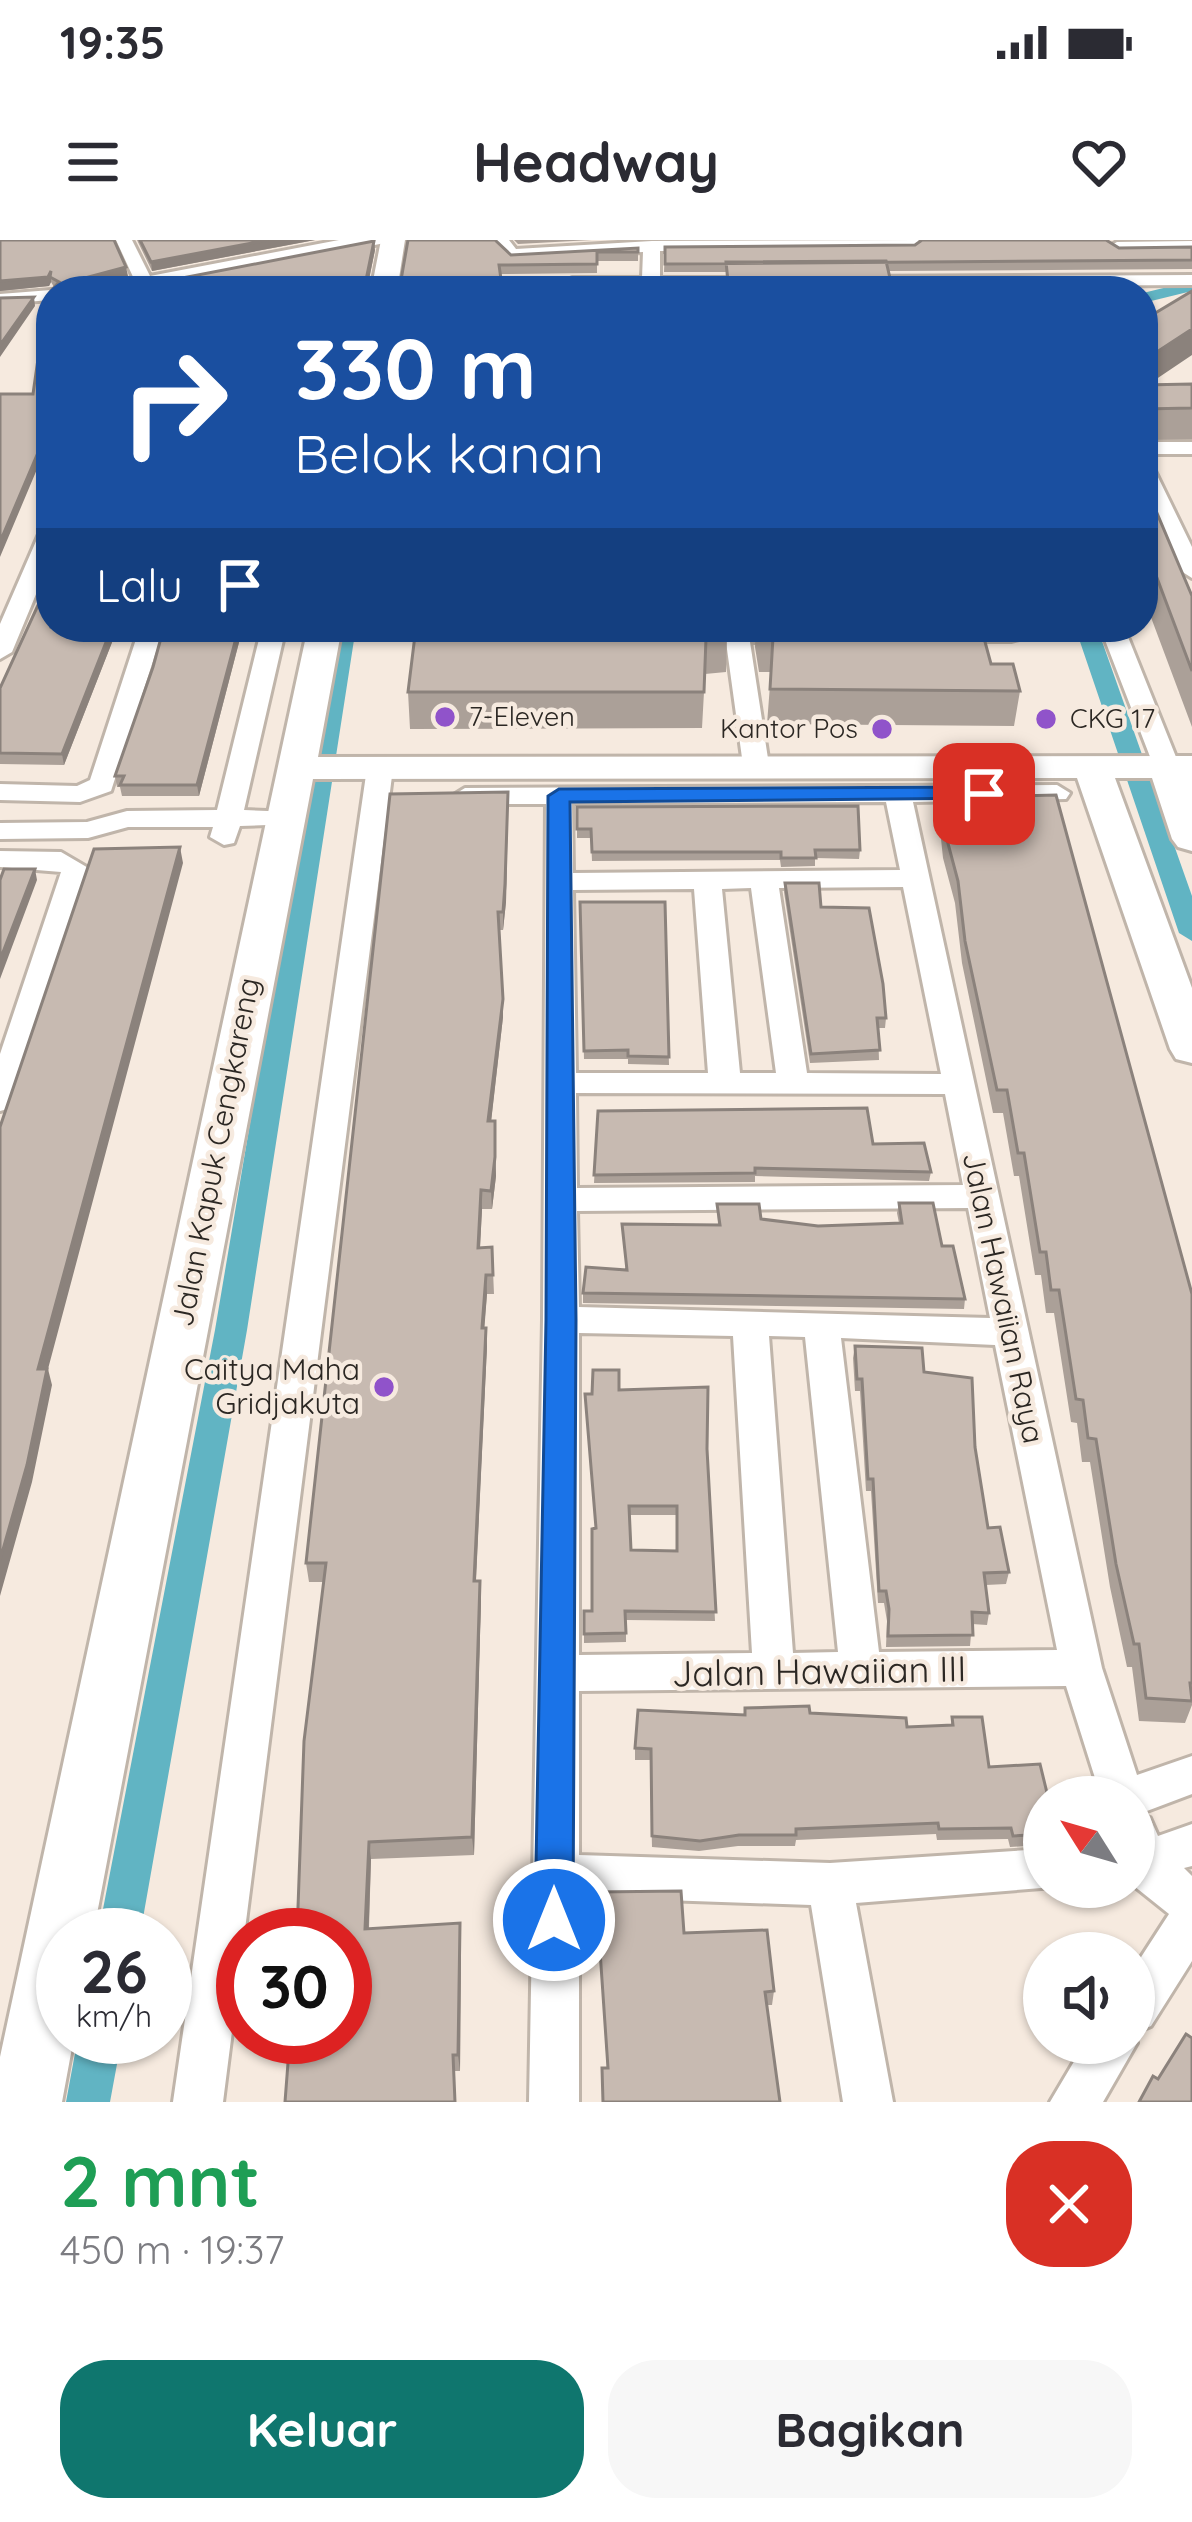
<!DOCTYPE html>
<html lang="id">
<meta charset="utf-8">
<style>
body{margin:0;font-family:Quicksand,sans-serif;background:#f7f7f7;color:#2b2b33;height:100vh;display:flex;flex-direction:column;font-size:45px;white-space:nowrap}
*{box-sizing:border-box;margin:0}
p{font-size:39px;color:#7c7c81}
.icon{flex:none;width:66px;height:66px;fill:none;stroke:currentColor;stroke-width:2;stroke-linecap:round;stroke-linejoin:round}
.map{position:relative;height:1862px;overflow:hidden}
.panel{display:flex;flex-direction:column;background:#fff;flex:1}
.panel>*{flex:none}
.top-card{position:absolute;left:36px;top:36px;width:1122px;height:366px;border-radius:48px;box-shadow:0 3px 9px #0004;background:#1a4fa0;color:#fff;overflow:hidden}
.needle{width:78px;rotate:307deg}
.controls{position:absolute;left:1023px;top:1536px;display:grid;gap:24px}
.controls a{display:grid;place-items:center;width:132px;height:132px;border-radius:50%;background:#fff;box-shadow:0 3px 9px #0004;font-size:60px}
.speed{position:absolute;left:36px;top:1668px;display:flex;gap:24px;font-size:60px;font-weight:700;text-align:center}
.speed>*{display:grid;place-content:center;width:156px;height:156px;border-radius:50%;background:#fff;box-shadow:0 3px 9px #0004;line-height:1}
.speed small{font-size:30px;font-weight:400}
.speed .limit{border:18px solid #d22;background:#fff;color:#111}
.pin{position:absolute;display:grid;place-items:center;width:102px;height:102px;color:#fff;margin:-51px;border-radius:24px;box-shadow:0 6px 18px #0006}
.me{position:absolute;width:132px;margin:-66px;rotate:0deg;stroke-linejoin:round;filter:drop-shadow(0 0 9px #0008)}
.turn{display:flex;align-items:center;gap:42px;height:252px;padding:0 60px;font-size:54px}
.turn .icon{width:156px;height:156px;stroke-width:2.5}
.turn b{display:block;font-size:84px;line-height:102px}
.then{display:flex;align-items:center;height:114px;padding:0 60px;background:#0003;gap:24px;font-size:45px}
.round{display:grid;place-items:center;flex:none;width:126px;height:126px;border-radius:48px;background:#f7f7f7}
.summary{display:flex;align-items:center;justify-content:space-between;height:204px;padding:0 60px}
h1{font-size:72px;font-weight:800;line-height:90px;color:#1e9e55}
.action{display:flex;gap:24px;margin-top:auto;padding:24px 60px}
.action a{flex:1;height:138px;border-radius:48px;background:#0f766e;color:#fff;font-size:48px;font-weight:800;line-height:138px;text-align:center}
.action a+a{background:#f7f7f7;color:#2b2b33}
.status{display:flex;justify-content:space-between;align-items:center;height:84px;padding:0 60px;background:#fff;direction:ltr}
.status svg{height:33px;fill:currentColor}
header{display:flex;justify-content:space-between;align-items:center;height:156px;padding:0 60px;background:#fff;font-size:54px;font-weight:800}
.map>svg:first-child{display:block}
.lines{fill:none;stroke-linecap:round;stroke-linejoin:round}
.canal{fill:#61b4c3;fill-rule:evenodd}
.street-casing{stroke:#c0b5aa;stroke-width:6}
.secondary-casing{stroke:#c0b5aa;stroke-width:6}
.street{fill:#fff;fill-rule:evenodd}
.secondary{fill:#fff;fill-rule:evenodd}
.wall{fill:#aba098;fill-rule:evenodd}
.shaded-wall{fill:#8b827c}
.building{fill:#c7bab1;stroke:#8b827c;stroke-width:3;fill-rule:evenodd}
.route{fill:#1a73e8;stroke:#114b97;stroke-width:3}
.poi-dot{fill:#9053ca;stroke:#f6eadf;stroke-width:4.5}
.labels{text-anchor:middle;stroke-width:9;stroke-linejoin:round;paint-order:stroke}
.far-poi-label{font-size:27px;fill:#2b2723;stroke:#f6eadf;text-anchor:start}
.street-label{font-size:30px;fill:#2b2723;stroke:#f6eadf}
.poi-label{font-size:30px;fill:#2b2723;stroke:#f6eadf;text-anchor:end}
.near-street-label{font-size:36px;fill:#2b2723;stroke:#f6eadf}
</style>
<div class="status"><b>19:35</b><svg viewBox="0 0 49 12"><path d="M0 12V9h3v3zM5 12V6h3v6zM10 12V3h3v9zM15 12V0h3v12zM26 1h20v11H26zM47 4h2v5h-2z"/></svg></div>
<header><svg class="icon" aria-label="menu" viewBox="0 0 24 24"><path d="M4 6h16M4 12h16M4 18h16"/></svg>Headway<svg class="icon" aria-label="heart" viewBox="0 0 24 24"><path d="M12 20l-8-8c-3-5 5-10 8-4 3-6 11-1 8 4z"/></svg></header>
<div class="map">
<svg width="1192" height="1862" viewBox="0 0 1192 1862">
<rect width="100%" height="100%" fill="#f6eadf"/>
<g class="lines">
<path class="canal" d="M401,0h16l-10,51h-16z
M1192,41v10l-49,12v-10z
M334,387h22l-109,703 -107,605h-42l117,-605z
M1075,387h22l95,269v45l-13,-8z
M78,1797h44l-12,65h-44z"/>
<defs>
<path id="street" d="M116,0h16l18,36 189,-36h61l-254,50 -58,1 46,-12z
M492,0h17l7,9 136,-8 266,-1 4,4 -8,5 -254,2v27h110l9,5 -9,5h-198l-9,-5 9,-5h70l1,-26 -132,7z
M1192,1v10l-75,1 -9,-5 9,-5z
M1192,35v10l-346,2 -9,-5 9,-5z
M51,50l5,1h-5v9l-51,4v-10z
M1143,202h49v12h-49z
M1143,221l10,6 39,80v31l-11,-7 -38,-81z
M51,285v33l-39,94 -12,7v-35l40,-92z
M140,387h24l-53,164 -31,11 -80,-2v-16l77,2 13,-6z
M262,387h24l-42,183 50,2 3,6 -3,6 -54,2 -6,17 -10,2 -14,-8 3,-10h-85l-40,11 -88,1v-16l87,-1 40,-11 90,-1z
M1021,387l-2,12 -8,2h-69l-12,-7 12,-7z
M1100,387h24l56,140 -4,6h-18l-4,-6z
M684,388h116l12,7 -12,7h-50l19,123 -4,6h-18l-4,-6 -17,-123 -50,-2 -4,-5z
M380,520l13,8 -170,1334h-50l194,-1334z
M1057,545l13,8 -4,6 -153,3 189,866 35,107 55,-19v38l-53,20 11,4 8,18 34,-12v42l-8,2 8,8v85l-41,65 -17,7v-65l35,-54 -35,-28v-89h-33l-35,-111 -487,5v164l251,8 214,-14v38h10l-198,16 37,199h-50l-32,-197 -232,-8v205h-50l14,-782 3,-516h-81l-13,-8 13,-8zM886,562l14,68 -327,3 -1,-70zM903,647l38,187 -134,-1 -28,-185zM751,648l25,185h-36l-18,-184zM694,649l14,184h-132l-3,-183zM576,853l369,1 18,91 -386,3zM968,968l22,110 -411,-11 -2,-96zM579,1093l154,3 19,317 -173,2zM769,1096l36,1 33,315 -45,1zM841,1098l154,7 62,305 -178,2z
M0,611l61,1 29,17 -74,232 -5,7 -11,3v-57l61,-182 -61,-5z
M1134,1796l3,7 -34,59h-53l35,-59h49z"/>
<path id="secondary" d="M381,0h24l-8,51h-26z
M308,387h34l-24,130 874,-1v95l-14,-4 -6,-8 -20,-61h-37l77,210v75l-16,-4 -6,-10 -93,-271 -764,1 -220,1156h-30v102h11l-12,65h-62v-45z"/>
</defs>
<use href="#street" class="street-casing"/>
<use href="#secondary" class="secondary-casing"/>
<use href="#street" class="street"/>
<use href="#secondary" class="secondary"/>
</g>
<path class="wall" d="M0,0l128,36 -36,9h54l229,-35 -8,39 -313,-2 -3,-5 -2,4 -49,5z
M137,0h178l-163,31z
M514,0h78l-74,4z
M1110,3l9,5 73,-1v22l-303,2 4,20h-168l1,-19h-62l1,-25z
M638,8v13h-41v12l-97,1 1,14 -99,1 -1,-9 110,-25z
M1143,74l5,71 44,-1v55l-49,1z
M1143,240l49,116v131l-49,-131z
M51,329v58h67l-54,138 -64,-1v-76l42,-92 -2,-6z
M243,387l-44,169h-77l-2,-9h-3l-2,-11 38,-109z
M416,387l311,9 -1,36 -21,2 -3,54 -292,1 -2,-37z
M756,387h225l10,37 29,27 -6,35 -247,-2 4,-52h-12l-4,-25z
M942,558l250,496v411l-7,18 -46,-2 -7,-54h-5l-17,-80 -20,-125h-8l-5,-39 -6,-1 -17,-109h-8l-5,-38h-6l-16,-99h-5l-11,-63h-10l-31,-150 -7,-60 -12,-45 -4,-38z
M577,567l283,43 -1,9 -44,-1v8l-34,1 -1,-7 -188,1 -1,-23h-14z
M508,569l-2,93 -3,28h-4l4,87 -12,104 5,55 -4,33h-10l-2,39 12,-1 2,47h-7l-3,34 3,18 -11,235h4l1,18 -7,256 -103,4 -2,69 92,12 -1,131h-6l2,31h-171l39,-520h-15l-3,-19z
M785,643l36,24 65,111 -1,10h-7l1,32 -69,3 -26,-171z
M580,662h85l4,163 -41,-1v-5h-44z
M598,871l275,33 58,28 -2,9 -174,-5v6l-161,1z
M899,963l43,43 23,53 -1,10 -381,-6v-10l43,-23 -4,-46 96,1 -1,-21 44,15 57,7 81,-3 -2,-10z
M855,1106l69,26 51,75 13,81 21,44 -3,12 -20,1 3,28 -2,12 -15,-1 -2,22 -84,1 1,-26 -3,-18h-6l-7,-112h-5l-6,-100h-5l-2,-33z
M619,1150l88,59 8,172 -89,-1v22l-42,1v-32h8l3,-83zM629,1275h47l1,36 -46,-1z
M810,1473l97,14 44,-2 1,-8 37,50 55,30v48l-34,2 -2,-8 -71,1 -1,-6 -140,6 -1,6h-57l-39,5 -47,-4 -2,-87h-15v-12l109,-33z
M596,1652l88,41 90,58 -2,14h-5l-160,63z"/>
<path class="shaded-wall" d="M268,0h47l-163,31 -1,-9z
M374,1l1,9 -8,39 -1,-9z
M126,27l2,9 -41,11 -3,-2 1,-7z
M51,31v11l-2,4 -49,5v-10z
M34,57l1,9 -35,51v-12z
M1192,89v26l-49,33v-27z
M51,182v14l-51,121v-15z
M112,387h6l-54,138 -2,-11z
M239,387h4l-44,169 -2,-11z
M508,552l-2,110 -3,28v-18z
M180,607l3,16 -135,506 4,16 -20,97 -32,114v-36l38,-191z
M35,629l2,11 -37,99v-19z
M503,759v18l-14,123 -1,-19z
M495,881l1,55 -4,33 -1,-18z
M481,950l1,19 -3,57 -1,-18z
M486,1035l1,19 -4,52 -1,-18z
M486,1088l1,18 -12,253 -1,-18z
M480,1341l1,18 -7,256 -2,-18z
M369,1602l2,17 -3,87 -3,-17z
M460,1683l1,17 -1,131 -2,-16z"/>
<path class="building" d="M0,0h114l12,27 -41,11 -1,7h62l228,-44 -8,39h-4v11h-311l8,-9 -9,-5 1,-6 -3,6 -48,4z
M140,0h128l-117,22z
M408,0h87l16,15 127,-7v4h-41v12l-98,1 2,14 -100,1z
M922,0h184l13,8 73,-1v13l-527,4v-17l250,-2z
M886,21l7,30h-40l-2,-13h-84l2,13h-40l-3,-29z
M51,51v131l-51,120v-148h33l14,-98z
M1192,51v38l-49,32v-47l9,1z
M34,57l-34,48v-47z
M1192,144v24l-49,1v-24z
M1143,240l49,116v75l-41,-109h-7l-1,-4z
M51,329v58h61l-50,127 -62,-1v-65l45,-98h-5z
M164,387h75l-42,158h-77l4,-9h-9l38,-109z
M416,387h310l1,9 -21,2 -2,54h-296z
M759,387h222l10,37h22l7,27 -250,-2 3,-52h-12z
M508,552l-3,92 -2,28h-5l5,87 -15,122h7v36l-4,34 -10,-1 -3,58 14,-1 1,28h-7l-4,53h4l-12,253h6l-8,256 -103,5 -4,87 95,-6 -2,132h-5l2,47h-170l5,-65h55v-102h-48l7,-194 22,-178h-20l84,-769z
M1056,555l136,499v389h-2l2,18 -46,-3 -7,-54h-5l-18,-80 -20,-125 -8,-1 -5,-38 -7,-1 -17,-109h-8l-5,-38h-6l-16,-99h-6l-11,-63h-10l-32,-149 -7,-60 -12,-45 -4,-38z
M858,566l2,44h-45l1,8h-35v-6h-189l-1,-23h-14v-22z
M180,607l-142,522h9l-20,96 -27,95v-433l94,-278z
M4,629h31l-35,91v-80z
M785,643h34l2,24 48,1 14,76 3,34h-9l3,32 -69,4z
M580,662h85l4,155 -41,-1v-6l-44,1z
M867,868l6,36 51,-1 7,29 -176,-4v5l-161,2 4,-64z
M899,963h34l9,43h11l12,53 -382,-6 3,-26 41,3 -5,-46 98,1 -3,-21h42l2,15 57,7 84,-3z
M855,1106l67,2 2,24 48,6 3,69 13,81 12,-1 9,45 -25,1 5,40 -17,-1 1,23 -85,1 1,-27 -3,-18h-7l-6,-112h-5l-6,-100h-5z
M593,1130h26v20l89,-3 -1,62 9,163 -91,-1 1,22 -42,1v-23h8v-82l4,-1 -11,-134h7zM629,1266h48v45l-46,-1z
M809,1466l1,7 96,5 1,9 46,-2 -1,-8h30l7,50 51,-3 8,33h-4v37l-31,2 -2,-8 -72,1 -1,-6 -142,6v6h-57l-39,6 -48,-5 -1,-87 -16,-1 3,-38 107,5v-7z
M681,1651l3,42 83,-3 7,61 -9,1 15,110h-177l-1,-34h6l-12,-176z
M1186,1794l6,4v64h-53l14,-26 5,3z"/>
<path class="route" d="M984,547l8,2v9l-422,4 6,518 -3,600 -5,13 -14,5 -13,-5 -6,-13 11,-600 2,-524 11,-7z"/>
<g class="poi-dot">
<circle cx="445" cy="477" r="12"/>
<circle cx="1046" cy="479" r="12"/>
<circle cx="882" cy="489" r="12"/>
<circle cx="384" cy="1147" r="12"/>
</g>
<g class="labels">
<g class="far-poi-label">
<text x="469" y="486">7-Eleven</text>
<text x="1070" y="488">CKG 17</text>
<text x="858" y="498" text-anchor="end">Kantor Pos</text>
</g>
<g class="street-label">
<text transform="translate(216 912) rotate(-79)" y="10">Jalan Kapuk Cengkareng</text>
<text transform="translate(1003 1058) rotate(78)" y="10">Jalan Hawaiian Raya</text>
</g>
<g class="poi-label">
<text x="360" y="1140">Caitya Maha<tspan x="360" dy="34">Gridjakuta</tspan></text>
</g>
<g class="near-street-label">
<text transform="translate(819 1431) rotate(-1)" y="13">Jalan Hawaiian III</text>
</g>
</g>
</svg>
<div class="controls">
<a><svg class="needle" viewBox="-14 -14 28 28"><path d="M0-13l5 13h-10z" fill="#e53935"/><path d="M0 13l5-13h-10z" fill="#7c7c81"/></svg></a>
<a><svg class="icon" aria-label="sound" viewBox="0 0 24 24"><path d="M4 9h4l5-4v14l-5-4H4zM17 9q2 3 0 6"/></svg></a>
</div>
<div class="speed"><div>26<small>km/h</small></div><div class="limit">30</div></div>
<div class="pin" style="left:984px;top:554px;background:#d93025"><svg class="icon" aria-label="arrive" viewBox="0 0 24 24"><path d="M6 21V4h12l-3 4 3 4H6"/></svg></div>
<svg class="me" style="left:554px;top:1680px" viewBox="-20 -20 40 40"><circle r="17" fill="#1a73e8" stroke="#fff" stroke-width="3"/><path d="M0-11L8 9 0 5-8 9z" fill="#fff"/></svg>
<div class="top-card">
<div class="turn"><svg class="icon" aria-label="right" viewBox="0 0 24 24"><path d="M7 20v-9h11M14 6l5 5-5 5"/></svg><div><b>330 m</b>Belok kanan</div></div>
<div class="then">Lalu<svg class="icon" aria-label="arrive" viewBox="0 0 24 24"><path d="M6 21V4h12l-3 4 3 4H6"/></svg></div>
</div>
</div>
<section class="panel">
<div class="summary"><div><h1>2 mnt</h1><p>450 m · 19:37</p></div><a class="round" style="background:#d93025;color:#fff"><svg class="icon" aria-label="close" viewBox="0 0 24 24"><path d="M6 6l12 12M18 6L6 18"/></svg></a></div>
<div class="action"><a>Keluar</a><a>Bagikan</a></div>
</section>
